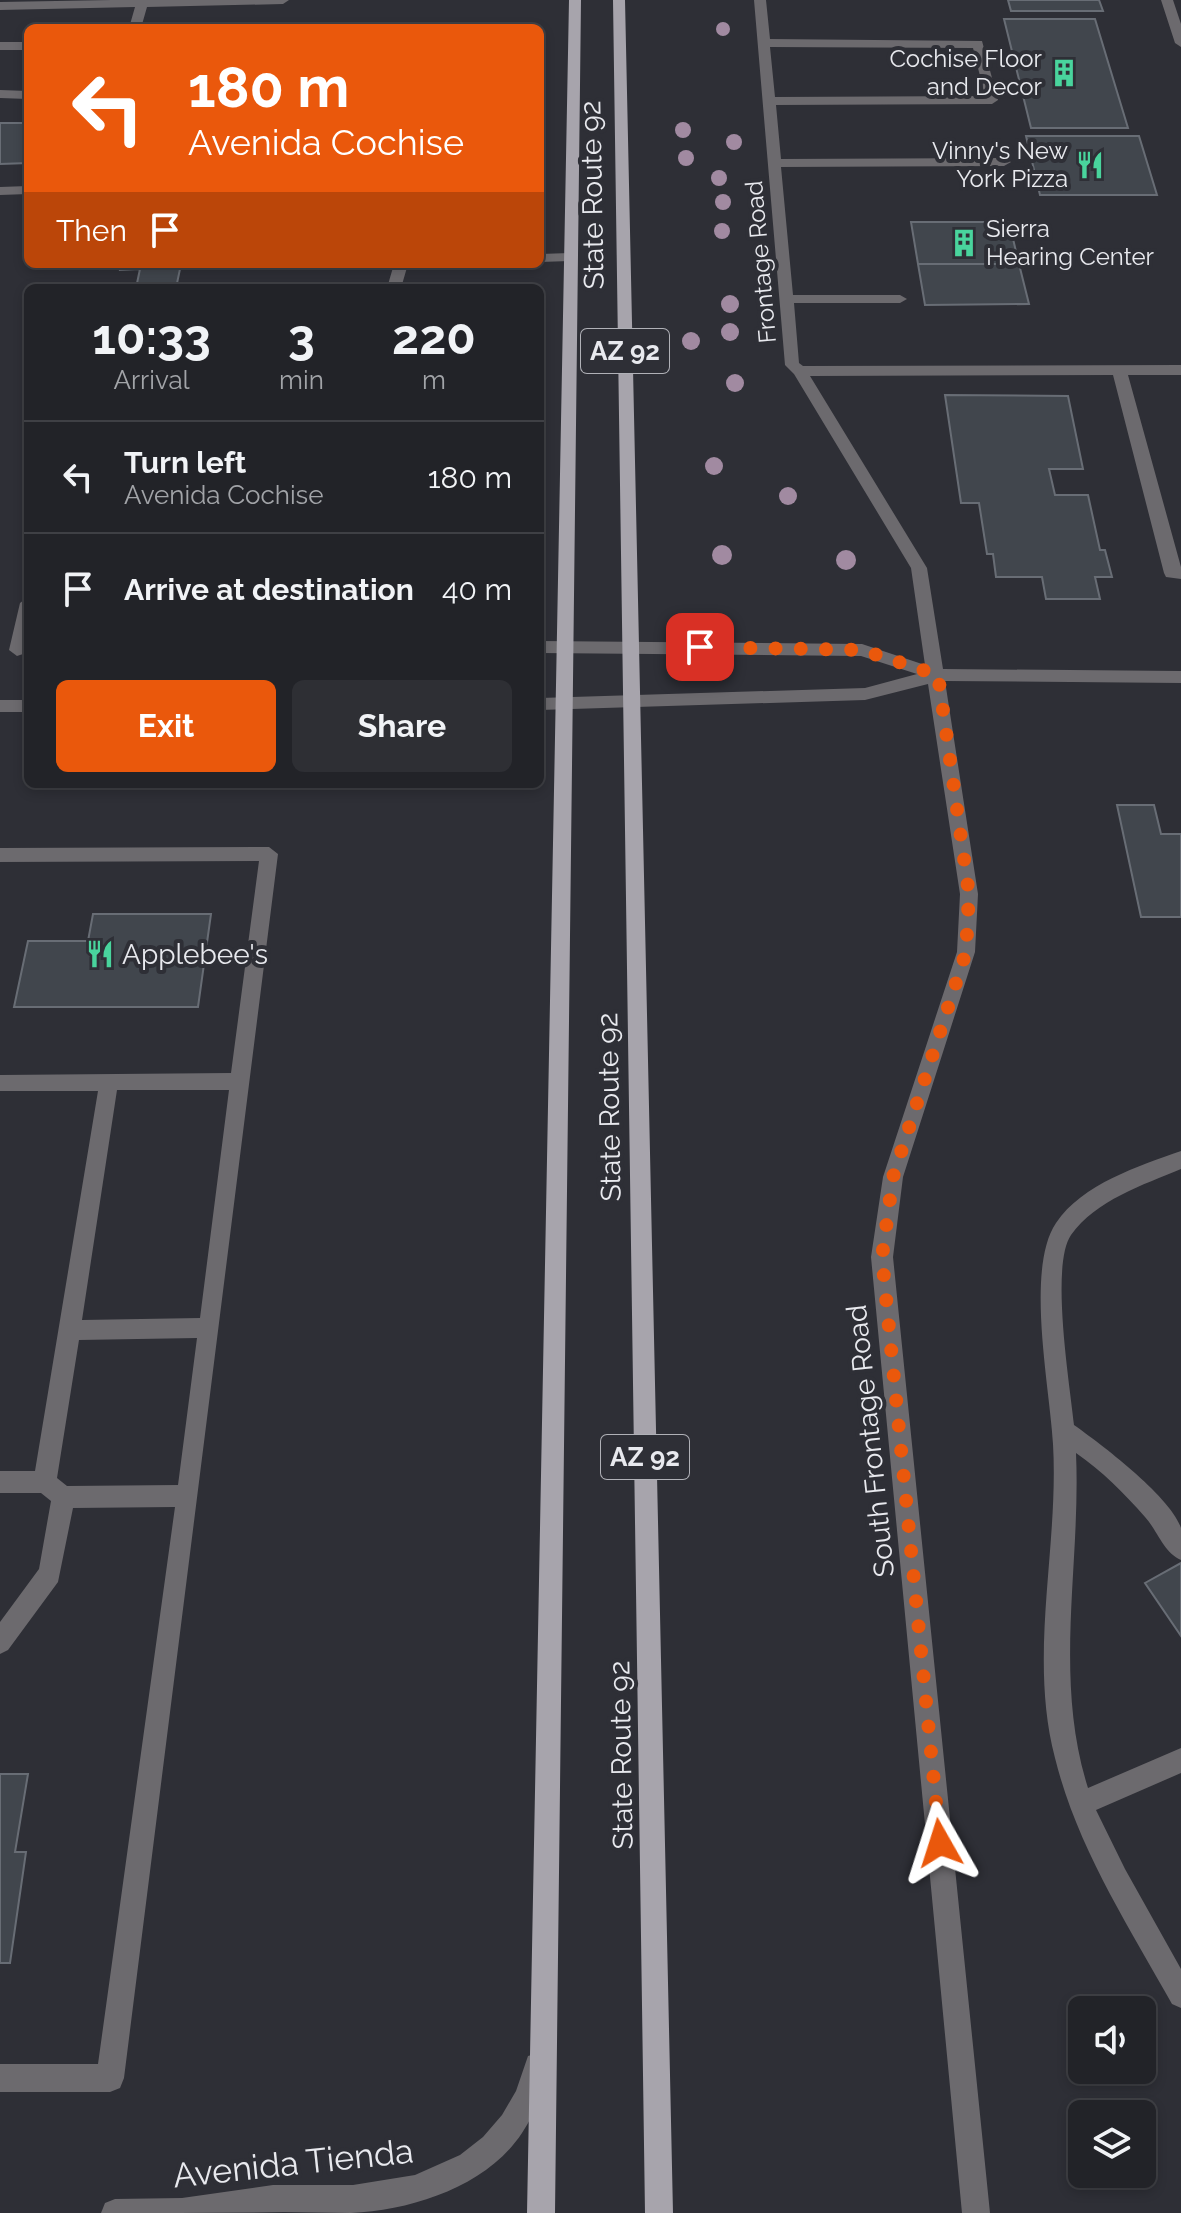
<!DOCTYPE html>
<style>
body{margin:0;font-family:Raleway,sans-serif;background:#2e2f34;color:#f1f3f6;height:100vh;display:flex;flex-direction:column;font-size:30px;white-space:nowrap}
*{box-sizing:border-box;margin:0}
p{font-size:26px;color:#a2a4a8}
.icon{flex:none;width:44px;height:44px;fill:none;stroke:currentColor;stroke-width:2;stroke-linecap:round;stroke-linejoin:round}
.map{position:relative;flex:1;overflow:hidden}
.drawer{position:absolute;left:24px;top:284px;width:520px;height:504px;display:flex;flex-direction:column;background:#222328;border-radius:12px;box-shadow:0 4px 12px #0003,0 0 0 2px #3f4045}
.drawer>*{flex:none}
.banner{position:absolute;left:24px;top:24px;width:520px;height:244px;border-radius:12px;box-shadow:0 4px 12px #0003,0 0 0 2px #3f4045;background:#ea580c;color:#fff;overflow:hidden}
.tools{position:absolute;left:1068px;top:1996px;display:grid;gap:16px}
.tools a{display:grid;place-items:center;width:88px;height:88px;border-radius:12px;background:#222328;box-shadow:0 4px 12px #0003,0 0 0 2px #3f4045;font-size:40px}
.pin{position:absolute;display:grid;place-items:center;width:68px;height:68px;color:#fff;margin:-34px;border-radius:16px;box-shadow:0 4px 12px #0006}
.me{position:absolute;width:88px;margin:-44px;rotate:354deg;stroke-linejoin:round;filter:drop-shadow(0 0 6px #0008)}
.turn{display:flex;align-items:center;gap:28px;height:168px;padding:0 32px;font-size:36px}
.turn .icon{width:104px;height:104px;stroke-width:2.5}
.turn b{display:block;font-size:56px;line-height:68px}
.then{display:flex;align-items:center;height:76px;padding:0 32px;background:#0003;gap:16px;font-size:30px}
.eta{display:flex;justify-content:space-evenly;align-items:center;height:136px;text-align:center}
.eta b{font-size:48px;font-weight:700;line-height:56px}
.cta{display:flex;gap:16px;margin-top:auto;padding:16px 32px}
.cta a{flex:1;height:92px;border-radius:12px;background:#ea580c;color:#fff;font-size:32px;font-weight:700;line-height:92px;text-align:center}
.cta a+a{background:#2e2f34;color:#f1f3f6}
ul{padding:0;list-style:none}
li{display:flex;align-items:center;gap:24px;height:112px;padding:0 32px;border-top:2px solid #3f4045}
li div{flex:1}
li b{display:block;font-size:30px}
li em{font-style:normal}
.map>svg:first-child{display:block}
.building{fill:#41464d;stroke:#686d75;stroke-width:2}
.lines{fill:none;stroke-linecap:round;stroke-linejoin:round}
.minor{fill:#6c6a6e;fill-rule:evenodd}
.major{fill:#a7a4ac;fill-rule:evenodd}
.tree{fill:#a18aa1}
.route{stroke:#ea580c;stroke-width:14;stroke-dasharray:0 25.2}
.labels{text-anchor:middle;stroke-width:8;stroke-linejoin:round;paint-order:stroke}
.far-poi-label{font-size:24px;fill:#e8e9ee;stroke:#2e2f36;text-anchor:end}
.far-street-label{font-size:24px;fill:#e8e9ee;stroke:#2e2f36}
.shield{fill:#2e2f36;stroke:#b0b1b7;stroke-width:2}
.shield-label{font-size:26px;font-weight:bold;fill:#e8e9ee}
.street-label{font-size:28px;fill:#e8e9ee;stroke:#2e2f36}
.poi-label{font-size:28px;fill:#e8e9ee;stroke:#2e2f36;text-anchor:start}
.near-street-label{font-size:34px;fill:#e8e9ee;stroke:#2e2f36}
</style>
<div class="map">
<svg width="1181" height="2213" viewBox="0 0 1181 2213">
<rect width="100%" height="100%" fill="#2e2f36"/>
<path class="building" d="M1008,0h91l4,11h-92z
M1004,19h91l33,109h-97z
M0,123h28v40l-28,1z
M1026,136h113l18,59h-117z
M911,222h98l10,42h-101z
M121,264h39l-1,5h21l-4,19h-40l4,-19 -20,1z
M918,264h101l10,40 -104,1z
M945,395l123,1 15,73h-34l6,26h33l12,55h5l7,27h-17l5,22h-54l-4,-22h-46l-3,-23h-6l-8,-51h-18z
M1117,805h37l7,29h20v83h-40z
M93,914h118l-13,93h-184l14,-66h60z
M1181,1563v73l-36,-53z
M0,1774h28l-13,78h11l-16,111h-10z"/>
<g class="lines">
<path class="minor" d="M112,0h177l-6,4 -136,3 -6,21h-12l6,-21 -135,3v-8z
M754,0h12l4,39 212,2 16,59 -6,4 -216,1 5,54 223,-1 7,4 -7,4 -223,1 12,128h107l7,4 -7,4h-106l5,60 4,3 378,-1v10h-53l53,192v12l-15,-2 -2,-4 -51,-198 -303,1 117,192 16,101 238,2v12l-236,-2 33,213 -3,58 -72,225 -10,80 97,956h-28l-91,-956 12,-80 74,-225 3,-58 -32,-210 -63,16 -325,10v-12l325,-10 52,-14 -56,-18 -321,-3v-12l322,3 63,21 -14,-97 -117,-194 -9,-9zM770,47l203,1 12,48 -210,1z
M1161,0h12l8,24v23l-6,-4z
M0,42h28v8h-28z
M0,90l28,1v8l-28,-1z
M28,186v8l-28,1v-8z
M540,254l30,-1 7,4 -7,4 -30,1z
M394,264h14l-7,24h-14z
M28,597v42l-5,15 -6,2 -8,-6 11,-47z
M0,700h28v12h-28z
M269,847l9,7 -154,1224 -4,10 -10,4h-110v-28h98l77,-557 -102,1 -15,74 -50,68 -8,4v-32l39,-53 12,-68 -10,-8h-41v-22h35l63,-380h-98v-16l231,-2 28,-212 -259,1v-14zM117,1090h112l-29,228 -118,2zM197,1338l-19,147 -111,1 -10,-8 22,-138z
M1181,1151v18c-38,16 -85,31 -110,66 -21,31 -1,150 3,190 27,19 97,72 107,103 0,9 0,23 0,32 -17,-7 -24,-30 -36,-43 -21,-24 -43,-46 -69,-64 5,113 -23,224 12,335l93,-40v25l-85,37 29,59 56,100v39l-9,-4c-44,-79 -95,-157 -117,-246 -27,-103 4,-210 -2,-314 -3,-56 -28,-175 3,-221 26,-39 83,-57 125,-72z
M538,2053l10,3 3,10c-7,23 -15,46 -29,67 -35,53 -109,77 -171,80 -22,0 -45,-1 -67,-1 -61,1 -122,1 -183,1l4,-10 10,-4 67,-1 91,-13h80l62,-10 45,-20 23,-18 19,-22 14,-24 12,-35z"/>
<path class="major" d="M569,0h12l-26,2213h-28z
M613,0h12l48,2213h-28z"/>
</g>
<g class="tree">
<circle cx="723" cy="29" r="7"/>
<circle cx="683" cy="130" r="8"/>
<circle cx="734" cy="142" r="8"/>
<circle cx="686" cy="158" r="8"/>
<circle cx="719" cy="178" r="8"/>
<circle cx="723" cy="202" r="8"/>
<circle cx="722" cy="231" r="8"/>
<circle cx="730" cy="304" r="9"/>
<circle cx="730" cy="332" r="9"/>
<circle cx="691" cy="341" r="9"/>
<circle cx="735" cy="383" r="9"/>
<circle cx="714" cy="466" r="9"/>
<circle cx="788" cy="496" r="9"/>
<circle cx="722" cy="555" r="10"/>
<circle cx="846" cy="560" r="10"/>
</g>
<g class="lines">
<path class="route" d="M700,647l162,3 76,25 31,219 -3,58 -73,225 -11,80 58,586"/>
</g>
<defs>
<symbol id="building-bare" viewBox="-9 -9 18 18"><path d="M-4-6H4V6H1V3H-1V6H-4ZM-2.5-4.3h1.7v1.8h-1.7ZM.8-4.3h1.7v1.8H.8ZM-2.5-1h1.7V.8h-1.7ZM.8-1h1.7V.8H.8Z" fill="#49d49d" stroke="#2e2f36" stroke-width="2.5" paint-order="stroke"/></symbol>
<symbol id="restaurant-bare" viewBox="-9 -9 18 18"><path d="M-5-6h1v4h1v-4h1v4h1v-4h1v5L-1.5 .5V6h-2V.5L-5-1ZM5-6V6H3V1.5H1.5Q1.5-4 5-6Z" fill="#49d49d" stroke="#2e2f36" stroke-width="2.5" paint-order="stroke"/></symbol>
</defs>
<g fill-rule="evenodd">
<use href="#building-bare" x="1044" y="53" width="40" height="40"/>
<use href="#restaurant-bare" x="1070" y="145" width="40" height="40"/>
<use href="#building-bare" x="944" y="223" width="40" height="40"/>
<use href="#restaurant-bare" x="80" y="934" width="40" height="40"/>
</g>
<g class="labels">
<g class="far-poi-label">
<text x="1042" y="67">Cochise Floor<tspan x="1042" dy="28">and Decor</tspan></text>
<text x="1068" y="159">Vinny's New<tspan x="1068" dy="28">York Pizza</tspan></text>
<text x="986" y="237" text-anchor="start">Sierra<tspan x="986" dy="28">Hearing Center</tspan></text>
</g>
<g class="far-street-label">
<text transform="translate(761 262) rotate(-95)" y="8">Frontage Road</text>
</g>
<g class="shield">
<rect x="581" y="329" width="88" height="44" rx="6"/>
<rect x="601" y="1435" width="88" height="44" rx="6"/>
</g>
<g class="shield-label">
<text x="625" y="360">AZ 92</text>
<text x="645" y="1466">AZ 92</text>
</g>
<g class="street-label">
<text transform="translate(592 195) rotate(-91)" y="10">State Route 92</text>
<text transform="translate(609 1107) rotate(-91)" y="10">State Route 92</text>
<text transform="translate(870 1441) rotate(-96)" y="10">South Frontage Road</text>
<text transform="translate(621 1755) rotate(-91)" y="10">State Route 92</text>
</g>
<g class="poi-label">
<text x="122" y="964">Applebee's</text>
</g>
<g class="near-street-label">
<text transform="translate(293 2163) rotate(-6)" y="12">Avenida Tienda</text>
</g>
</g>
</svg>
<div class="tools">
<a><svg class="icon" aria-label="sound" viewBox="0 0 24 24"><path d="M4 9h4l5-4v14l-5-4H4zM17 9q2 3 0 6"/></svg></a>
<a><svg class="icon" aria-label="layers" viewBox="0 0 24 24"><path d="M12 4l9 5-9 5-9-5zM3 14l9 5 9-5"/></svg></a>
</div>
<div class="pin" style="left:700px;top:647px;background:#d93025"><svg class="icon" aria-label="arrive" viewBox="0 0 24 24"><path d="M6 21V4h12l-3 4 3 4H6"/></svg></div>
<svg class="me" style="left:940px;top:1843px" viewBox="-20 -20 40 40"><path d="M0-17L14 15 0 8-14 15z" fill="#ea580c" stroke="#fff" stroke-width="4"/></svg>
<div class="banner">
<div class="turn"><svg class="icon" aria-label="left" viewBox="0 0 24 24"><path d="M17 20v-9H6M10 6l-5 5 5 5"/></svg><div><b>180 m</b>Avenida Cochise</div></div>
<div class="then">Then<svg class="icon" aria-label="arrive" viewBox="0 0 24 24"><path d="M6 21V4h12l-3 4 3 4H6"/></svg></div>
</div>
<section class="drawer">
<div class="eta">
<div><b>10:33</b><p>Arrival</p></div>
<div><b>3</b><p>min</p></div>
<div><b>220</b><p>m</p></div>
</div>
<ul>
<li><svg class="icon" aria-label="left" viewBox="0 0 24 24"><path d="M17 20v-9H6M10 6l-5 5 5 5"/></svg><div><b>Turn left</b><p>Avenida Cochise</p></div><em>180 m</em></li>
<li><svg class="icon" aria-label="arrive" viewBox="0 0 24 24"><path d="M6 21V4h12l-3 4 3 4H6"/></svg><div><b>Arrive at destination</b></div><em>40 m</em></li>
</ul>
<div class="cta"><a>Exit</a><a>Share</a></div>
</section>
</div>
